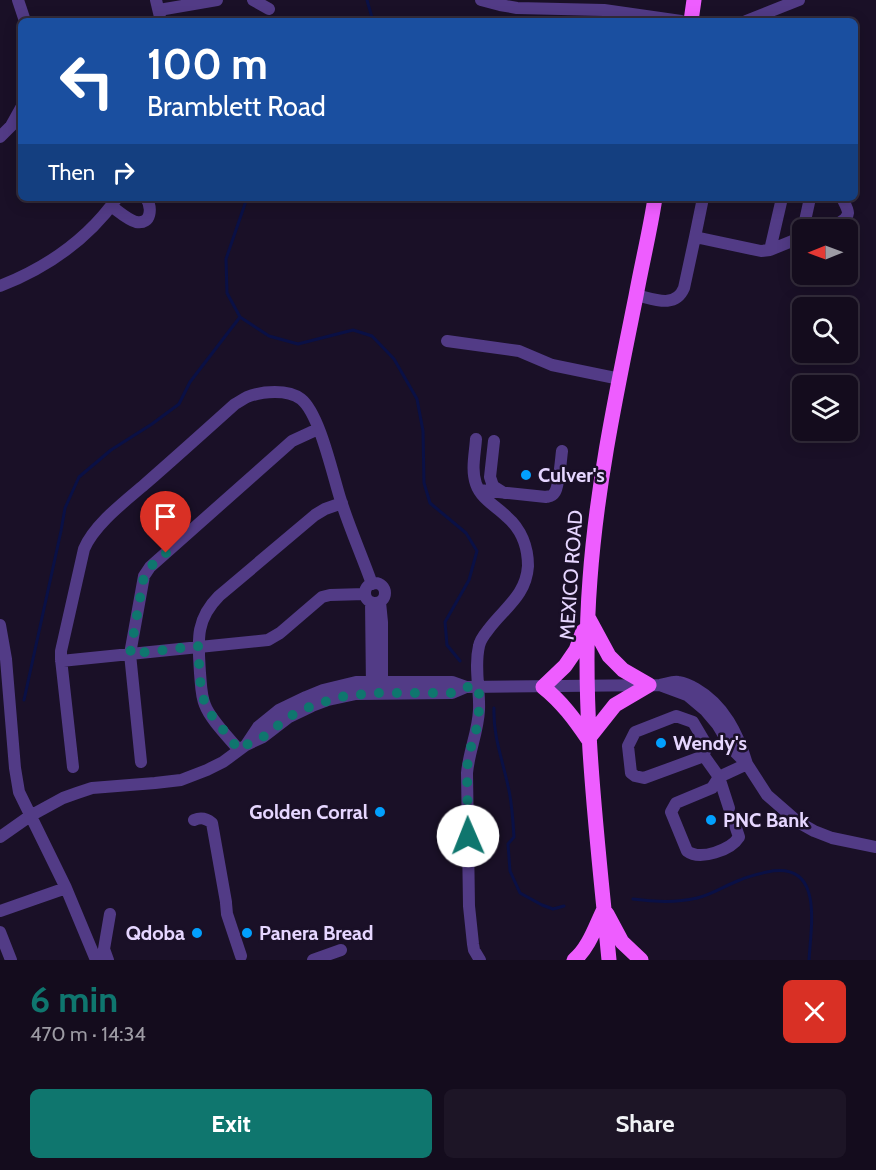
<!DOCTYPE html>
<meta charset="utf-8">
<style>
body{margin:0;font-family:Cabin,sans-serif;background:#1d1526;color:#f1f3f6;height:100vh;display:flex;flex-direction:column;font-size:22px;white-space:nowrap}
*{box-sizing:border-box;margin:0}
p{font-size:20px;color:#9d9ba4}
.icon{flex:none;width:33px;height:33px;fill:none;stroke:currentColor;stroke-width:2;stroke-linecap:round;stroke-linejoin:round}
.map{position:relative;height:960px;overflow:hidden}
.details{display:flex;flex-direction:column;background:#140c1d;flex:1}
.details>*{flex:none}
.guide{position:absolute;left:18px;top:18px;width:840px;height:183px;border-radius:9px;box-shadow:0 3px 15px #0003,0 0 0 2px #332c3b;background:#1a4fa0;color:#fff;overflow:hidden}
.needle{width:39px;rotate:269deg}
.buttons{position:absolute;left:792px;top:219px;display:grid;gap:12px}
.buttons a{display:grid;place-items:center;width:66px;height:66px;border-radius:9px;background:#140c1d;box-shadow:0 3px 15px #0003,0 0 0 2px #332c3b;font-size:30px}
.pin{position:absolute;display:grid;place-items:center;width:51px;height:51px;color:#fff;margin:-62px -26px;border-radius:50% 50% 50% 0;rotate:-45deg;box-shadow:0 0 6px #0007}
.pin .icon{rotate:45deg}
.me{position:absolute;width:66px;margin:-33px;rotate:359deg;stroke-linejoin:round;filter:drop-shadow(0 0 4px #0008)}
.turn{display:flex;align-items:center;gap:21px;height:126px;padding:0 30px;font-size:27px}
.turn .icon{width:78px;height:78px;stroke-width:2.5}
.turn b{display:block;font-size:42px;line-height:51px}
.then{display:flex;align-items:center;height:57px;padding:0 30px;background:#0003;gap:12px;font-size:22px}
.round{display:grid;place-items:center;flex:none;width:63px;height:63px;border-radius:9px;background:#1d1526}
.summary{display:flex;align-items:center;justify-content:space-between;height:102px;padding:0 30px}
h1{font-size:36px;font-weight:700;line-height:45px;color:#0f766e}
.primary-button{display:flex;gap:12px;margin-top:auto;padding:12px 30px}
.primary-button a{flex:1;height:69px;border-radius:9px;background:#0f766e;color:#fff;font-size:24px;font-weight:700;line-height:69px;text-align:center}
.primary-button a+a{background:#1d1526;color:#f1f3f6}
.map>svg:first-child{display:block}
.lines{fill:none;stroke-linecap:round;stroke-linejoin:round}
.stream{stroke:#0a1045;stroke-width:3}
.minor{stroke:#523b86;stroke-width:12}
.major{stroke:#ee5dff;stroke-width:15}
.route{stroke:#0f766e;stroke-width:10;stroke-dasharray:0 18}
.poi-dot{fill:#02a0fe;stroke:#1a1027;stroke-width:2}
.labels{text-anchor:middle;stroke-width:5;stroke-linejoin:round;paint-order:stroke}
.poi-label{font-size:20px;font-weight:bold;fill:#e6d6ff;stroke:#1a1027;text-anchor:start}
.street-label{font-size:20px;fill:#e6d6ff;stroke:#1a1027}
</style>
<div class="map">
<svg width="876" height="960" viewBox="0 0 876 960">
<rect width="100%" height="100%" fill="#1a1027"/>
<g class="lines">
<path class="stream" d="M367,0l6,21
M247,198l-21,61 1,34 13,24 29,19 29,8 55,-14 19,6 22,23 23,40 6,32 1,52 6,20 36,30 11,18 -8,29 -24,42 2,23 13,16
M24,700l37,-169 4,-23 14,-31 32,-27 41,-26 27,-20 11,-22 50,-65
M494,708c-1,28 8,50 14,78 4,16 5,34 6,51l-6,7 2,27 10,22 22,12 11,4 11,-3
M633,899c21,3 43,4 64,-1 16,-4 29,-13 43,-18 9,-4 18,-6 27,-8 57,-12 44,53 42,88"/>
<path class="minor" d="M18,0l7,21
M156,0l5,21
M253,0l16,9
M481,0l19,5 17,3 87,2 77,11
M159,10l58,-10
M746,21l53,-21
M0,137l11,-11 10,-18
M703,198l-8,39 66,14 9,-1 12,-52
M111,206c7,5 17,14 25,16 16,3 16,-15 10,-24
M803,230l7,-32
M821,230c8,-4 26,-7 27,-17 0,-4 -4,-11 -6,-15
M770,250l32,-13
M0,286c46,-18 88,-47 117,-88
M636,295c18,4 39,14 48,-7l11,-51
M447,341l72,10 33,14 68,14
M476,439c-1,15 -5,31 0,45 5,15 20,22 31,33 14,12 21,30 21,49 -2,30 -24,42 -40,64 -4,5 -8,10 -9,16 -5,21 1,44 0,64 -1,22 -10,41 -12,63l2,133 4,38 1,6 6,10
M494,441l-4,36 3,9 11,7
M479,490l67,7c4,-1 6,0 9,-5 4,-6 6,-33 7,-41
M365 593a10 10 0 1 1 20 0a10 10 0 1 1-20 0Z
M371,602l1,86
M380,602l2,20v66
M0,625l6,34 9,109 4,24 47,96 30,72
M61,661l207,-21 12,-7 42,-36 8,-2 35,-1
M660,685l27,10 19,16 11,13 15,25 15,15 20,31 31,27 16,9 18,7 44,9
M246,745l12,-18 21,-17 27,-13 17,-7 33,-8h96l14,5 194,-2c6,-1 13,-4 18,-3 6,1 13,4 18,7 28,16 42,45 51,75
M239,750c-10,-12 -29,-31 -34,-45 -4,-9 -4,-21 -5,-32 -2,-32 -5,-53 19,-77l96,-81 10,-6 17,-6
M704,756l-60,22 -9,-2 -4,-3 -3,-27 7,-14 41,-16 17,6 13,22 -2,12 15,21 10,31
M141,762l-11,-108 14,-78 6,-9 142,-126 26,-12
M73,767l-12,-108v-8l23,-102c10,-24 40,-47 60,-64 31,-27 61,-54 91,-81 4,-2 8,-5 12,-7 15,-6 41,-8 54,2 19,15 32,78 40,102 9,28 21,55 31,83
M733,819l6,18c-8,13 -39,24 -52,14l-16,-39 5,-9 36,-15 7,-11 28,-13
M194,820c7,-3 12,-2 18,3l14,79
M0,837l30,-21 33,-18 14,-5 15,-5 63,-5 26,-3 26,-10 16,-8 23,-17 17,-8 26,-20 23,-11 16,-6 28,-6 96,-1 14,-6
M226,903l1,11 14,42
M0,911l66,-23
M0,932l11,28
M108,960l-4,-11 6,-35
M313,960l28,-10"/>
<path class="major" d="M691,21l3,-21
M583,631l-7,19 -11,16 -22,21c19,15 32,33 45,52
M588,739l27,-34 34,-20 -26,-15 -14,-14 -20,-37
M607,914l15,28 19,18
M574,960c15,-12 22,-35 30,-51
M609,960c-12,-127 -29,-254 -19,-381 7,-96 27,-189 46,-283 6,-33 14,-65 19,-98"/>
</g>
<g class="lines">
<path class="route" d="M166,553l-16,14 -6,9 -14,78 68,-8c2,22 0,47 11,66l30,38 7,-5 17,-8 26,-20 9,-5 14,-6 28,-9 32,-4h80l14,-6h13v23l-2,17 -9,30 -1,16 1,63"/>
</g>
<g class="poi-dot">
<circle cx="526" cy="475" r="6"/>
<circle cx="661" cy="743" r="6"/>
<circle cx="380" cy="812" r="6"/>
<circle cx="711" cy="820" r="6"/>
<circle cx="197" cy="933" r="6"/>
<circle cx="247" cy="933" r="6"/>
</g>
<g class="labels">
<g class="poi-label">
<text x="538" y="482">Culver's</text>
<text x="673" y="750">Wendy's</text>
<text x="368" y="819" text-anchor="end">Golden Corral</text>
<text x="723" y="827">PNC Bank</text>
<text x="185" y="940" text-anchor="end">Qdoba</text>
<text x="259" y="940">Panera Bread</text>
</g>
<g class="street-label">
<text transform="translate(571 575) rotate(-86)" y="7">MEXICO ROAD</text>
</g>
</g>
</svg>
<div class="buttons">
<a><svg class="needle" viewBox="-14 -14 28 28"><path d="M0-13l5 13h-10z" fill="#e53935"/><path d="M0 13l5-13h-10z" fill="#9d9ba4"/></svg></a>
<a><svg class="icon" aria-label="search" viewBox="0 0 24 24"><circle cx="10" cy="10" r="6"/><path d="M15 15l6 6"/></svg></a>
<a><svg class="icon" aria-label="layers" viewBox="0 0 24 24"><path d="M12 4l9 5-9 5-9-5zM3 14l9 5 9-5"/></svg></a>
</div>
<div class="pin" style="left:166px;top:553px;background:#d93025"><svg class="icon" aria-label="arrive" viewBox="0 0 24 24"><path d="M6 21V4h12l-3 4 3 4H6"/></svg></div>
<svg class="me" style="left:468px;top:836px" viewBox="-20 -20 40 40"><circle r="19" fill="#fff"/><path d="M0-13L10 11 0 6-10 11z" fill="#0f766e"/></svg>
<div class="guide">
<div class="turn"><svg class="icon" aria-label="left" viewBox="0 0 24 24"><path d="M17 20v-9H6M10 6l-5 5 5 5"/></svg><div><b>100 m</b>Bramblett Road</div></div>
<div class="then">Then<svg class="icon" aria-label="right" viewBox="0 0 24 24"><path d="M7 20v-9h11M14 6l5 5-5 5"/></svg></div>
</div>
</div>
<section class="details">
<div class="summary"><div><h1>6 min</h1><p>470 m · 14:34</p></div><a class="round" style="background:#d93025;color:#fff"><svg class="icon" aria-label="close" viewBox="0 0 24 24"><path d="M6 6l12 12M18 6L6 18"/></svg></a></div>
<div class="primary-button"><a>Exit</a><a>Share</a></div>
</section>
